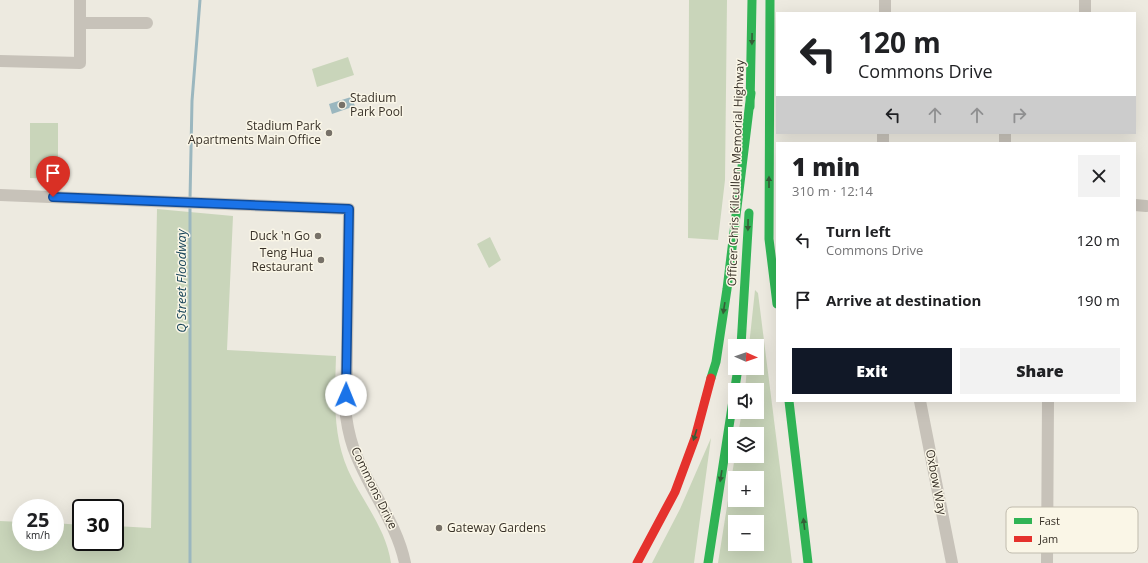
<!DOCTYPE html>
<meta charset="utf-8">
<style>
body{margin:0;font-family:"Open Sans",sans-serif;background:#f2f2f2;color:#202124;height:100vh;display:flex;flex-direction:column;font-size:15px;white-space:nowrap}
*{box-sizing:border-box;margin:0}
p{font-size:13px;color:#757577}
.icon{flex:none;width:22px;height:22px;fill:none;stroke:currentColor;stroke-width:2;stroke-linecap:round;stroke-linejoin:round}
.map{position:relative;flex:1;overflow:hidden}
.drawer{position:absolute;left:776px;top:142px;width:360px;height:260px;display:flex;flex-direction:column;background:#fff;border-radius:0px;box-shadow:0 4px 16px #0002}
.drawer>*{flex:none}
.banner{position:absolute;left:776px;top:12px;width:360px;height:122px;border-radius:0px;box-shadow:0 4px 16px #0002;background:#fff;color:#202124;overflow:hidden}
.needle{width:26px;rotate:92deg}
.buttons{position:absolute;left:728px;top:339px;display:grid;gap:8px}
.buttons a{display:grid;place-items:center;width:36px;height:36px;border-radius:0px;background:#fff;box-shadow:0 4px 16px #0002;font-size:20px}
.speed{position:absolute;left:12px;top:499px;display:flex;gap:8px;font-size:20px;font-weight:700;text-align:center}
.speed>*{display:grid;place-content:center;width:52px;height:52px;border-radius:50%;background:#fff;box-shadow:0 4px 16px #0002;line-height:1}
.speed small{font-size:10px;font-weight:400}
.speed .limit{border:2px solid #111;border-radius:6px;background:#fff;color:#111}
.pin{position:absolute;display:grid;place-items:center;width:34px;height:34px;color:#fff;margin:-41px -17px;border-radius:50% 50% 50% 0;rotate:-45deg;box-shadow:0 0 4px #0007}
.pin .icon{rotate:45deg}
.me{position:absolute;width:44px;margin:-22px;rotate:1deg;stroke-linejoin:round;filter:drop-shadow(0 0 3px #0008)}
.turn{display:flex;align-items:center;gap:14px;height:84px;padding:0 16px;font-size:18px}
.turn .icon{width:52px;height:52px;stroke-width:2.5}
.turn b{display:block;font-size:28px;line-height:34px}
.lanes{display:flex;align-items:center;height:38px;padding:0 16px;background:#0003;justify-content:center;gap:20px;direction:ltr}
.lanes .off{opacity:.35}
.round{display:grid;place-items:center;flex:none;width:42px;height:42px;border-radius:0px;background:#f2f2f2}
.headline{display:flex;align-items:center;justify-content:space-between;height:68px;padding:0 16px}
h1{font-size:24px;font-weight:800;line-height:30px}
.primary-button{display:flex;gap:8px;margin-top:auto;padding:8px 16px}
.primary-button a{flex:1;height:46px;border-radius:0px;background:#111827;color:#fff;font-size:16px;font-weight:800;line-height:46px;text-align:center}
.primary-button a+a{background:#f2f2f2;color:#202124}
ul{padding:0;list-style:none}
li{display:flex;align-items:center;gap:12px;height:60px;padding:0 16px}
li div{flex:1}
li b{display:block;font-size:15px}
li em{font-style:normal}
.map>svg:first-child{display:block}
.green{fill:#c9d5ba;fill-rule:evenodd}
.water{fill:#9bb7bf}
.lines{fill:none;stroke-linecap:round;stroke-linejoin:round}
.stream{stroke:#9bb7bf;stroke-width:3}
.street{stroke:#c7c2b9;stroke-width:12}
.fast{stroke:#30b455;stroke-width:9}
.jam{stroke:#e5322d;stroke-width:9}
.oneway{fill:#355e37}
.route-casing{stroke:#114b97;stroke-width:10}
.route{stroke:#1a73e8;stroke-width:7}
.poi-dot{fill:#777168;stroke:#faf6e7;stroke-width:1.5}
.labels{text-anchor:middle;stroke-width:3;stroke-linejoin:round;paint-order:stroke}
.poi-label{font-size:12px;fill:#373027;stroke:#faf6e7;text-anchor:end}
.street-label{font-size:12px;fill:#373027;stroke:#faf6e7}
.water-label{font-size:13px;font-style:italic;fill:#1b475b;stroke:#faf6e7}
.key{fill:#faf6e7;stroke:#c0bbad;stroke-width:1}
.key-label{font-size:11px;fill:#373027}
</style>
<div class="map">
<svg width="1148" height="563" viewBox="0 0 1148 563">
<rect width="100%" height="100%" fill="#edeae0"/>
<path class="green" d="M689,0h38l-2,180 -7,60 -30,-2z
M348,57l6,18 -37,12 -5,-18z
M30,123h28v56l-28,-1z
M157,209l76,7 -6,134 109,6c-1,39 -4,77 12,114 14,31 38,58 43,93h-391v-42l21,1v20h34v-19l26,2v17h34v-16l36,2z
M490,237l11,23 -12,8 -12,-24z
M755,290l3,3 34,270h-74l17,-107h22v-22h-19l4,-22h15v-22h-12l2,-22h10v-22h-8zM735,478h22v22h-22zM735,522h22v22h-22z
M711,438l-17,125h-42l28,-54z"/>
<path class="water" d="M351,97l4,9 -23,8 -3,-10z"/>
<g class="lines">
<path class="stream" d="M190,199l2,-98 8,-101
M190,205v358"/>
<path class="street" d="M885,13v-13
M1085,13v-13
M80,23h67
M0,61l80,2v-63
M883,143v-10
M1005,143v-10
M0,195l349,14 -3,207c2,14 5,28 11,41 15,37 40,67 48,106
M1135,205l11,1
M920,401l32,162
M1047,563l1,-162"/>
<path class="fast" d="M770,0l-1,239 8,65
M750,107l2,-107
M741,346l8,-133
M711,378l5,-16 11,-73 24,-196
M789,401l19,162
M708,563l30,-195"/>
<path class="jam" d="M637,563l38,-71 20,-54 16,-60"/>
</g>
<defs><path id="oneway-solid" d="M-6-.8H1V-3.2L6.5 0L1 3.2V.8H-6Z"/></defs>
<g class="oneway">
<use href="#oneway-solid" transform="translate(752 39) rotate(91)"/>
<use href="#oneway-solid" transform="translate(769 182) rotate(-90)"/>
<use href="#oneway-solid" transform="translate(748 225) rotate(91)"/>
<use href="#oneway-solid" transform="translate(724 308) rotate(99)"/>
<use href="#oneway-solid" transform="translate(695 435) rotate(107)"/>
<use href="#oneway-solid" transform="translate(721 476) rotate(99)"/>
<use href="#oneway-solid" transform="translate(804 524) rotate(-97)"/>
</g>
<g class="lines">
<defs>
<path id="route" d="M53,197l296,12 -3,186"/>
</defs>
<use href="#route" class="route-casing"/>
<use href="#route" class="route"/>
</g>
<g class="poi-dot">
<circle cx="342" cy="105" r="4"/>
<circle cx="329" cy="133" r="4"/>
<circle cx="318" cy="236" r="4"/>
<circle cx="321" cy="260" r="4"/>
<circle cx="439" cy="528" r="4"/>
</g>
<g class="labels">
<g class="poi-label">
<text x="350" y="102" text-anchor="start">Stadium<tspan x="350" dy="14">Park Pool</tspan></text>
<text x="321" y="130">Stadium Park<tspan x="321" dy="14">Apartments Main Office</tspan></text>
<text x="310" y="240">Duck 'n Go</text>
<text x="313" y="257">Teng Hua<tspan x="313" dy="14">Restaurant</tspan></text>
<text x="447" y="532" text-anchor="start">Gateway Gardens</text>
</g>
<g class="street-label">
<text transform="translate(736 173) rotate(-88)" y="4">Officer Chris Kilcullen Memorial Highway</text>
<text transform="translate(936 482) rotate(79)" y="4">Oxbow Way</text>
<text transform="translate(374 488) rotate(64)" y="4">Commons Drive</text>
</g>
<g class="water-label">
<text transform="translate(181 281) rotate(-90)" y="5">Q Street Floodway</text>
</g>
</g>
<rect x="1006" y="507" width="132" height="46" rx="6" class="key"/>
<rect x="1014" y="518" width="18" height="6" fill="#30b455"/>
<rect x="1014" y="536" width="18" height="6" fill="#e5322d"/>
<g class="key-label">
<text x="1039" y="525">Fast</text>
<text x="1039" y="543">Jam</text>
</g>
</svg>
<div class="buttons">
<a><svg class="needle" viewBox="-14 -14 28 28"><path d="M0-13l5 13h-10z" fill="#e53935"/><path d="M0 13l5-13h-10z" fill="#757577"/></svg></a>
<a><svg class="icon" aria-label="sound" viewBox="0 0 24 24"><path d="M4 9h4l5-4v14l-5-4H4zM17 9q2 3 0 6"/></svg></a>
<a><svg class="icon" aria-label="layers" viewBox="0 0 24 24"><path d="M12 4l9 5-9 5-9-5zM3 14l9 5 9-5"/></svg></a>
<a>+</a>
<a>−</a>
</div>
<div class="speed"><div>25<small>km/h</small></div><div class="limit">30</div></div>
<div class="pin" style="left:53px;top:197px;background:#d93025"><svg class="icon" aria-label="arrive" viewBox="0 0 24 24"><path d="M6 21V4h12l-3 4 3 4H6"/></svg></div>
<svg class="me" style="left:346px;top:395px" viewBox="-20 -20 40 40"><circle r="19" fill="#fff"/><path d="M0-13L10 11 0 6-10 11z" fill="#1a73e8"/></svg>
<div class="banner">
<div class="turn"><svg class="icon" aria-label="left" viewBox="0 0 24 24"><path d="M17 20v-9H6M10 6l-5 5 5 5"/></svg><div><b>120 m</b>Commons Drive</div></div>
<div class="lanes"><svg class="icon" aria-label="left" viewBox="0 0 24 24"><path d="M17 20v-9H6M10 6l-5 5 5 5"/></svg><svg class="icon off" aria-label="ahead" viewBox="0 0 24 24"><path d="M12 20V5M6 11l6-6 6 6"/></svg><svg class="icon off" aria-label="ahead" viewBox="0 0 24 24"><path d="M12 20V5M6 11l6-6 6 6"/></svg><svg class="icon off" aria-label="right" viewBox="0 0 24 24"><path d="M7 20v-9h11M14 6l5 5-5 5"/></svg></div>
</div>
<section class="drawer">
<div class="headline"><div><h1>1 min</h1><p>310 m · 12:14</p></div><a class="round"><svg class="icon" aria-label="close" viewBox="0 0 24 24"><path d="M6 6l12 12M18 6L6 18"/></svg></a></div>
<ul>
<li><svg class="icon" aria-label="left" viewBox="0 0 24 24"><path d="M17 20v-9H6M10 6l-5 5 5 5"/></svg><div><b>Turn left</b><p>Commons Drive</p></div><em>120 m</em></li>
<li><svg class="icon" aria-label="arrive" viewBox="0 0 24 24"><path d="M6 21V4h12l-3 4 3 4H6"/></svg><div><b>Arrive at destination</b></div><em>190 m</em></li>
</ul>
<div class="primary-button"><a>Exit</a><a>Share</a></div>
</section>
</div>
